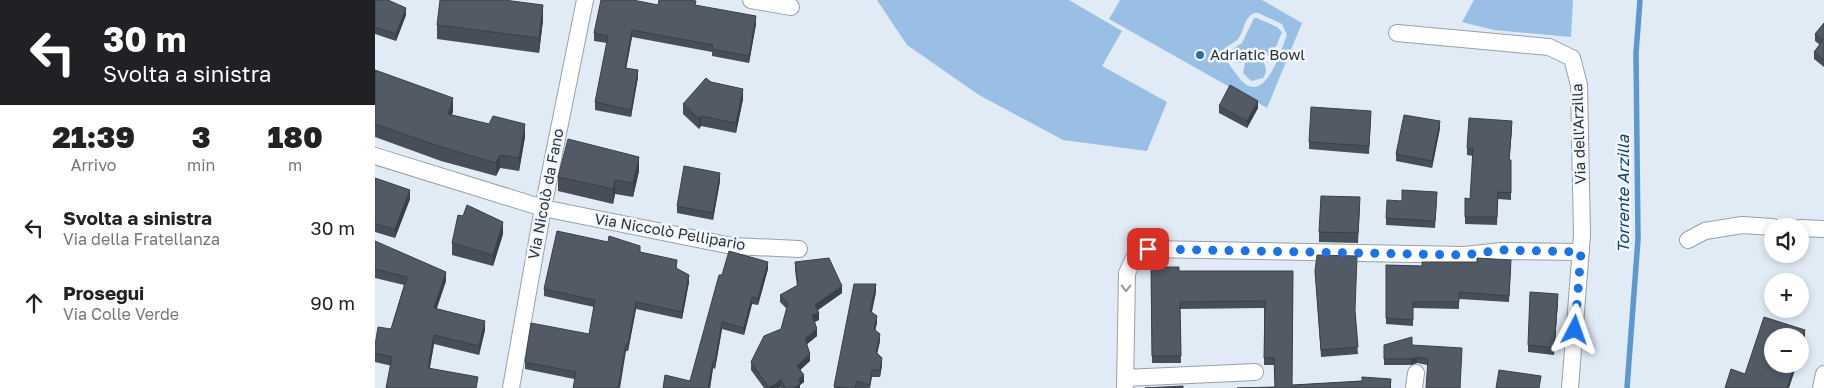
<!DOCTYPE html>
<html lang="it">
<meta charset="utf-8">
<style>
body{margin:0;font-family:"Golos Text",sans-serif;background:#f2f2f2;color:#222;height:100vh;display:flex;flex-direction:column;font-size:19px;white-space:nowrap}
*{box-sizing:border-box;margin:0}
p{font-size:16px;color:#767676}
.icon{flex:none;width:28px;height:28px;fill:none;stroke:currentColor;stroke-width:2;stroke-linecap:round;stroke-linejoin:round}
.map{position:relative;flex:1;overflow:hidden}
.details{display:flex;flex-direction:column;background:#fff;width:375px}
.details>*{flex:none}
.hud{background:#202124;color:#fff;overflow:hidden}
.fabs{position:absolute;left:1389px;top:218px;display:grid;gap:10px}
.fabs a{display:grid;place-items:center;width:45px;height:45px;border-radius:50%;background:#fff;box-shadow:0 2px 8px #0003;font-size:25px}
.pin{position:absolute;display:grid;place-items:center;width:42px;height:42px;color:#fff;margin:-21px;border-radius:10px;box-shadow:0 2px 8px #0006}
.me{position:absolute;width:55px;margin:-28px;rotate:4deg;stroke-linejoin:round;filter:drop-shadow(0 0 4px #0008)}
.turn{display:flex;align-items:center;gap:18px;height:105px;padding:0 20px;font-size:22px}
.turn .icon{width:65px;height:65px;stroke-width:2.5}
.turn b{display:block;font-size:35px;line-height:42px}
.eta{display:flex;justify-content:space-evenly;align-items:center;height:85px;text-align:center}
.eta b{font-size:30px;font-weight:800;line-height:35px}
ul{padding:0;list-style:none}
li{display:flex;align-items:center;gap:15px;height:75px;padding:0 20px}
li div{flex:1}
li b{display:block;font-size:19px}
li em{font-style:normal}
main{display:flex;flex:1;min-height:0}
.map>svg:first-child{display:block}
.green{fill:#99bfe5;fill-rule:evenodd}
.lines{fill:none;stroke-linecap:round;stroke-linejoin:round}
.stream{stroke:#5c98d0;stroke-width:5.5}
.minor-casing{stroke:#96a1ac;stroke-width:18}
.minor{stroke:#fff;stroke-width:16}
.wall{fill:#474e57}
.shaded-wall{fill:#394047}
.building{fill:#525b65;stroke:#394047}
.oneway{stroke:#96989b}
.route{stroke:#1a73e8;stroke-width:9;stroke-dasharray:0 16.2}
.poi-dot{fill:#2d6ca3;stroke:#f1f8ff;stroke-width:2}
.labels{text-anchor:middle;stroke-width:5;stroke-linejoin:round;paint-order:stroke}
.poi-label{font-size:15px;fill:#2e3237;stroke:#f1f8ff;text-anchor:start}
.street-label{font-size:15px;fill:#2e3237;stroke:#f1f8ff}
.water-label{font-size:16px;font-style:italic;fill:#123f65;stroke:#f1f8ff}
</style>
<main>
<section class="details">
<div class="hud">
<div class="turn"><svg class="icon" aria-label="left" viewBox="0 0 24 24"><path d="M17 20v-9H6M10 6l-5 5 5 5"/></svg><div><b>30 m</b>Svolta a sinistra</div></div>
</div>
<div class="eta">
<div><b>21:39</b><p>Arrivo</p></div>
<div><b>3</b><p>min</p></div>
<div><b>180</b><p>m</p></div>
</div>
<ul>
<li><svg class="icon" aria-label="left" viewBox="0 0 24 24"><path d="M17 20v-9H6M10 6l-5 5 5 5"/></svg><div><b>Svolta a sinistra</b><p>Via della Fratellanza</p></div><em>30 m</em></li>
<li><svg class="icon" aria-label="ahead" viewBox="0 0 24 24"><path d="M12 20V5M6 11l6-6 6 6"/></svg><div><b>Prosegui</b><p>Via Colle Verde</p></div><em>90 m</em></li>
</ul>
</section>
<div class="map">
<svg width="1449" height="388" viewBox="0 0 1449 388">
<rect width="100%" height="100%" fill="#e0ebf6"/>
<path class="green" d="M502,0h192l53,31 -20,35 65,36 -20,49 -84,-11 -84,-45 -72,-50z
M745,0h142l40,23 -35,85 -158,-89zM879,13h4l24,11 5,11c-7,18 -24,77 -50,40 -4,-6 -13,-15 -12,-23 1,-8 9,-8 13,-13 7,-9 5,-20 16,-26z
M1099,0h99l-2,37 -77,-7 -32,-8z
M879,18h3l20,9 5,5 -9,22 -6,2 -13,-4 -4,2 2,4 10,3c5,6 5,11 1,17l-12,3 -8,-8 2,-11 -9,1 -6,-5v-3l4,-7 8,-5z"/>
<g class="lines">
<path class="stream" d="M1252,388l11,-149 -2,-186 4,-53"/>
<defs>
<path id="minor" d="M376,0l40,7
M1022,33l152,14 23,11 7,27 3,150 -12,153
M0,156l168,52 189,38 67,3
M1425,228l24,1
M1313,240l17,-9 37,-6 31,2
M750,378l130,-6
M136,388l32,-180 42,-208
M750,388l2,-115 7,-15 14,-9 316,6 38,-4 79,1
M1039,388l2,-15
M1446,388l3,-14"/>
</defs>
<use href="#minor" class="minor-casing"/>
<use href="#minor" class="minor"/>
</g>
<path class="wall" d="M0,0l31,15 -10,26 -21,-7z
M283,5h38l60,19 -7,39 -37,-7v-4l-80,-15 -6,31 12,9 -7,40 -36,-7v-8l12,-59 -13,-2v-8z
M168,20l-4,33 -102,-14v-14z
M1449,23v44l-10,-8v-7l6,-7 -5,-4v-7z
M0,70l78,41 -1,4 73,22 -6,34 -19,-3 -4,8 -55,-15 -66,-24z
M336,82l32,17 -7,34 -35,-7 -2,3 -16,-15v-10z
M844,106l39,2 -11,20 -28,-15z
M996,118l-2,36 -60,-5v-7z
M1065,128l-8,40 -36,-7v-7z
M1137,128l-3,32h2v40l-13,-1 -1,26 -32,-1v-26l5,1 3,-43 -6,-1v-7z
M264,171l-6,26 -18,-3 -2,10 -55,-13v-14z
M0,178l35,21 -15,39 -20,-6z
M345,181l-7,39 -36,-7v-7z
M1062,199l-2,29 -49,-3v-7l16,-17z
M985,207l-2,36 -39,-1v-10z
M128,234l-10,32 -41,-11v-12z
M0,241l71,40 -10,28 49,21 -6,25 -45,-11 -4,24 48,18 -103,-24v-17l16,-16 13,-44 -29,-7z
M265,252l37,16 12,14 -7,37 -46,-10 -8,42h-2l-52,28 -49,-10v-7l64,-28 5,-27 -50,-11v-7z
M420,262l47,31 -24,17 1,10 -4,2 2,14 -10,8 3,17 -10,9 4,12 -4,3v3h-19v-1l-2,1h-15l-13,-18v-8l30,-33 6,-20 -7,-7v-7l17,-9 -2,-16z
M1011,265l36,1h89l-2,36 -50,-3v10l-46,-1v18l-27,-2z
M776,267l28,4h114l-1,114 70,-4 29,-2v9h-154l38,-1 -1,-22h-10v-57l-84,1 1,54h-29z
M393,269l-10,36 -6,-1 -8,31 -22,-6 -7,40 -2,-1 -3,20h-47l27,-7 32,-106z
M940,271l40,42 3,41 -37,3z
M501,292l-4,20 5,11 -2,7 5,11 -3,12 5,12 -2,12h-8l-2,11h-36v-2z
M1183,301l-4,54 -26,-3v-7z
M1009,345h28l50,9 -35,11 -10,-2 -6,2h-27z"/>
<path class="shaded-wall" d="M168,5v15l-4,33v-15z
M31,8v7l-10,26v-7z
M381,16v8l-7,39v-7z
M257,30v7l-7,38v-7z
M263,70v7l-7,40v-7z
M368,89v10l-7,34v-10z
M78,98v13l-5,16v-13z
M883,101v7l-11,20v-7z
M326,116v10l-2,3v-10z
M1065,121v7l-8,40v-7z
M1137,121v7l-3,39v-7z
M150,124v13l-6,34v-13z
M125,155v13l-4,8v-13z
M264,157v14l-6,26v-14z
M345,173v8l-7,39v-7z
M240,180v14l-2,10v-15z
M35,190v9l-15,39v-9z
M128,222v12l-10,32v-11z
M393,262v7l-10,36v-7z
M71,272v9l-12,36v-9z
M314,275v7l-7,37v-7z
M501,284v8l-6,26v-7z
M467,286v7l-27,19v-7z
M1183,294v7l-4,54v-7z
M377,297v7l-8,31v-7z
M261,302v7l-8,42v-7z
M444,313v7l-7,2v-7z
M502,316v7l-3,13v-7z
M110,321v9l-6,25v-9z
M347,322v7l-7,40v-8z
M442,329v7l-12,10v-7z
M1430,330v7l-5,17v-7z
M505,334v7l-4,18v-7z
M59,335v9l-6,32v-8z
M251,344v7l-6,37h-2z
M435,354v7l-13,12v-7z
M1042,357v6l-6,2v-6z
M507,358v7l-2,12v-7z
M338,361v7l-3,20h-2z
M1420,364h2l-8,24h-2z
M429,375v7l-4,3v3h-6l5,-9z
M406,380v7l-2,1h-10z"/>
<path class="building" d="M0,0h13l18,8 -10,26 -21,-7z
M65,0h64l39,5 -4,33 -102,-13z
M226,0h32l25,5 1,-5h31l6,1 -1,4 61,11 -7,40 -37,-7 1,-4 -81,-15 -7,38 13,2 -7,40 -36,-8 13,-66 -14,-3z
M1449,23v37l-10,-8 9,-12 -8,-6z
M0,70l78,28 -5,16 41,10 4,-8 32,8 -6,34 -19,-3 -4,8 -55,-16 -66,-23z
M331,78l5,4 32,7 -7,34 -35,-7 -2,3 -16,-15z
M855,85l28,16 -11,20 -28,-15z
M936,107l60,4 -2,35 -60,-4z
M1029,115l36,6 -8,40 -36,-7z
M1094,118l43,3 -3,39h2v33l-13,-1 -1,25h-32v-19l5,1 3,-50 -6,-1z
M193,139l71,18 -6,26 -18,-3 -2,9 -55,-12z
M309,166l36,7 -7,40 -36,-7z
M0,178l35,12 -15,39 -20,-5z
M1027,190l35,2 -2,29 -49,-3 1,-18 15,1z
M946,196l39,1 -2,36 -39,-1z
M92,205l36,17 -10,33 -41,-12 6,-28 5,1z
M182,231l51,11 1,-6 31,10v6l37,8 -1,8 13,7 -7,37 -46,-10 -8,42h-2l-8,44h-45l3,-16 -51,-10 6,-39 58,11 6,-34 -51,-11z
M0,241l71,31 -12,36 51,13 -6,25 -45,-11 -6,33 50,9 -2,11h-90l6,-31 -17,-4v-8l3,-18 13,2 16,-52 -32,-8z
M354,251l39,11 -10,36 -6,-1 -8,31 -22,-6 -7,39h-2l-5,27h-45l2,-13 25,6 29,-106h3z
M942,255l40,1 -2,54 3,37 -37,3 -6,-79z
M454,258l13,28 -27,19 4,8 -7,2 5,14 -12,10 5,15 -13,12 7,9 -5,4 1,5 -6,4h-9l-4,-8 -12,8 -18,-26 13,-26 17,-7 7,-26 -8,-8 18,-10 -3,-23z
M1102,258l34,2 -2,36 -50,-4v10h-46v18l-27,-2v-53l36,1v-4h55z
M776,267h28v4h114l-1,114 70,-4v-4l29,2 -1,9h-153l38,-1 -1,-29h-10l1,-57 -85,1 1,54h-29z
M479,284h22l-6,27 7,5 -3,13 6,5 -4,18 6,6 -2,12h-8l-2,15 -13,-4 -2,7h-10l-11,-2z
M1155,292l28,2 -4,54 -26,-3z
M1389,317l41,13 -5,17v-11h-27v28h22l-8,24h-62l6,-19 14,5z
M1037,337v8l50,3 -2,40h-34l2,-29 -11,-2 -6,2h-27v-14z
M1124,370l42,6 -2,12h-43z
M808,386v2h-38z"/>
<defs><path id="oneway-chevron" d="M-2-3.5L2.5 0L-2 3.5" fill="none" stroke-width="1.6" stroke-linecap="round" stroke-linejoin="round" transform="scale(1.25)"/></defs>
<use class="oneway" href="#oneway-chevron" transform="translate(751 288) rotate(91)"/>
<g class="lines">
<path class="route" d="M773,249l316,6 38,-5 79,2 -6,78"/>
</g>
<circle class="poi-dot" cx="825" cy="55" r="5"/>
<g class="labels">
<g class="poi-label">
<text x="835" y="60">Adriatic Bowl</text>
</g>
<g class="street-label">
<text transform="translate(1204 134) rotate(-92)" y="5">Via dell'Arzilla</text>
<text transform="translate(171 194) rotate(-79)" y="5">Via Nicolò da Fano</text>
<text transform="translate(295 232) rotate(10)" y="5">Via Niccolò Pellipario</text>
</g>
<g class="water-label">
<text transform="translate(1248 194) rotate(-90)" y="6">Torrente Arzilla</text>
</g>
</g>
</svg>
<div class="fabs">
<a><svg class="icon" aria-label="sound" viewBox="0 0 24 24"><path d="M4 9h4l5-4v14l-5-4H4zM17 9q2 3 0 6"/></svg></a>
<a>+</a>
<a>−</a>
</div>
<div class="pin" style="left:773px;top:249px;background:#d93025"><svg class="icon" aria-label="arrive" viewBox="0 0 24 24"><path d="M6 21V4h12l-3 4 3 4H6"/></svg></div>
<svg class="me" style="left:1200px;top:330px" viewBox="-20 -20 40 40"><path d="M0-17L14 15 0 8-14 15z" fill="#1a73e8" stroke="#fff" stroke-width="4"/></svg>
</div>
</main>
